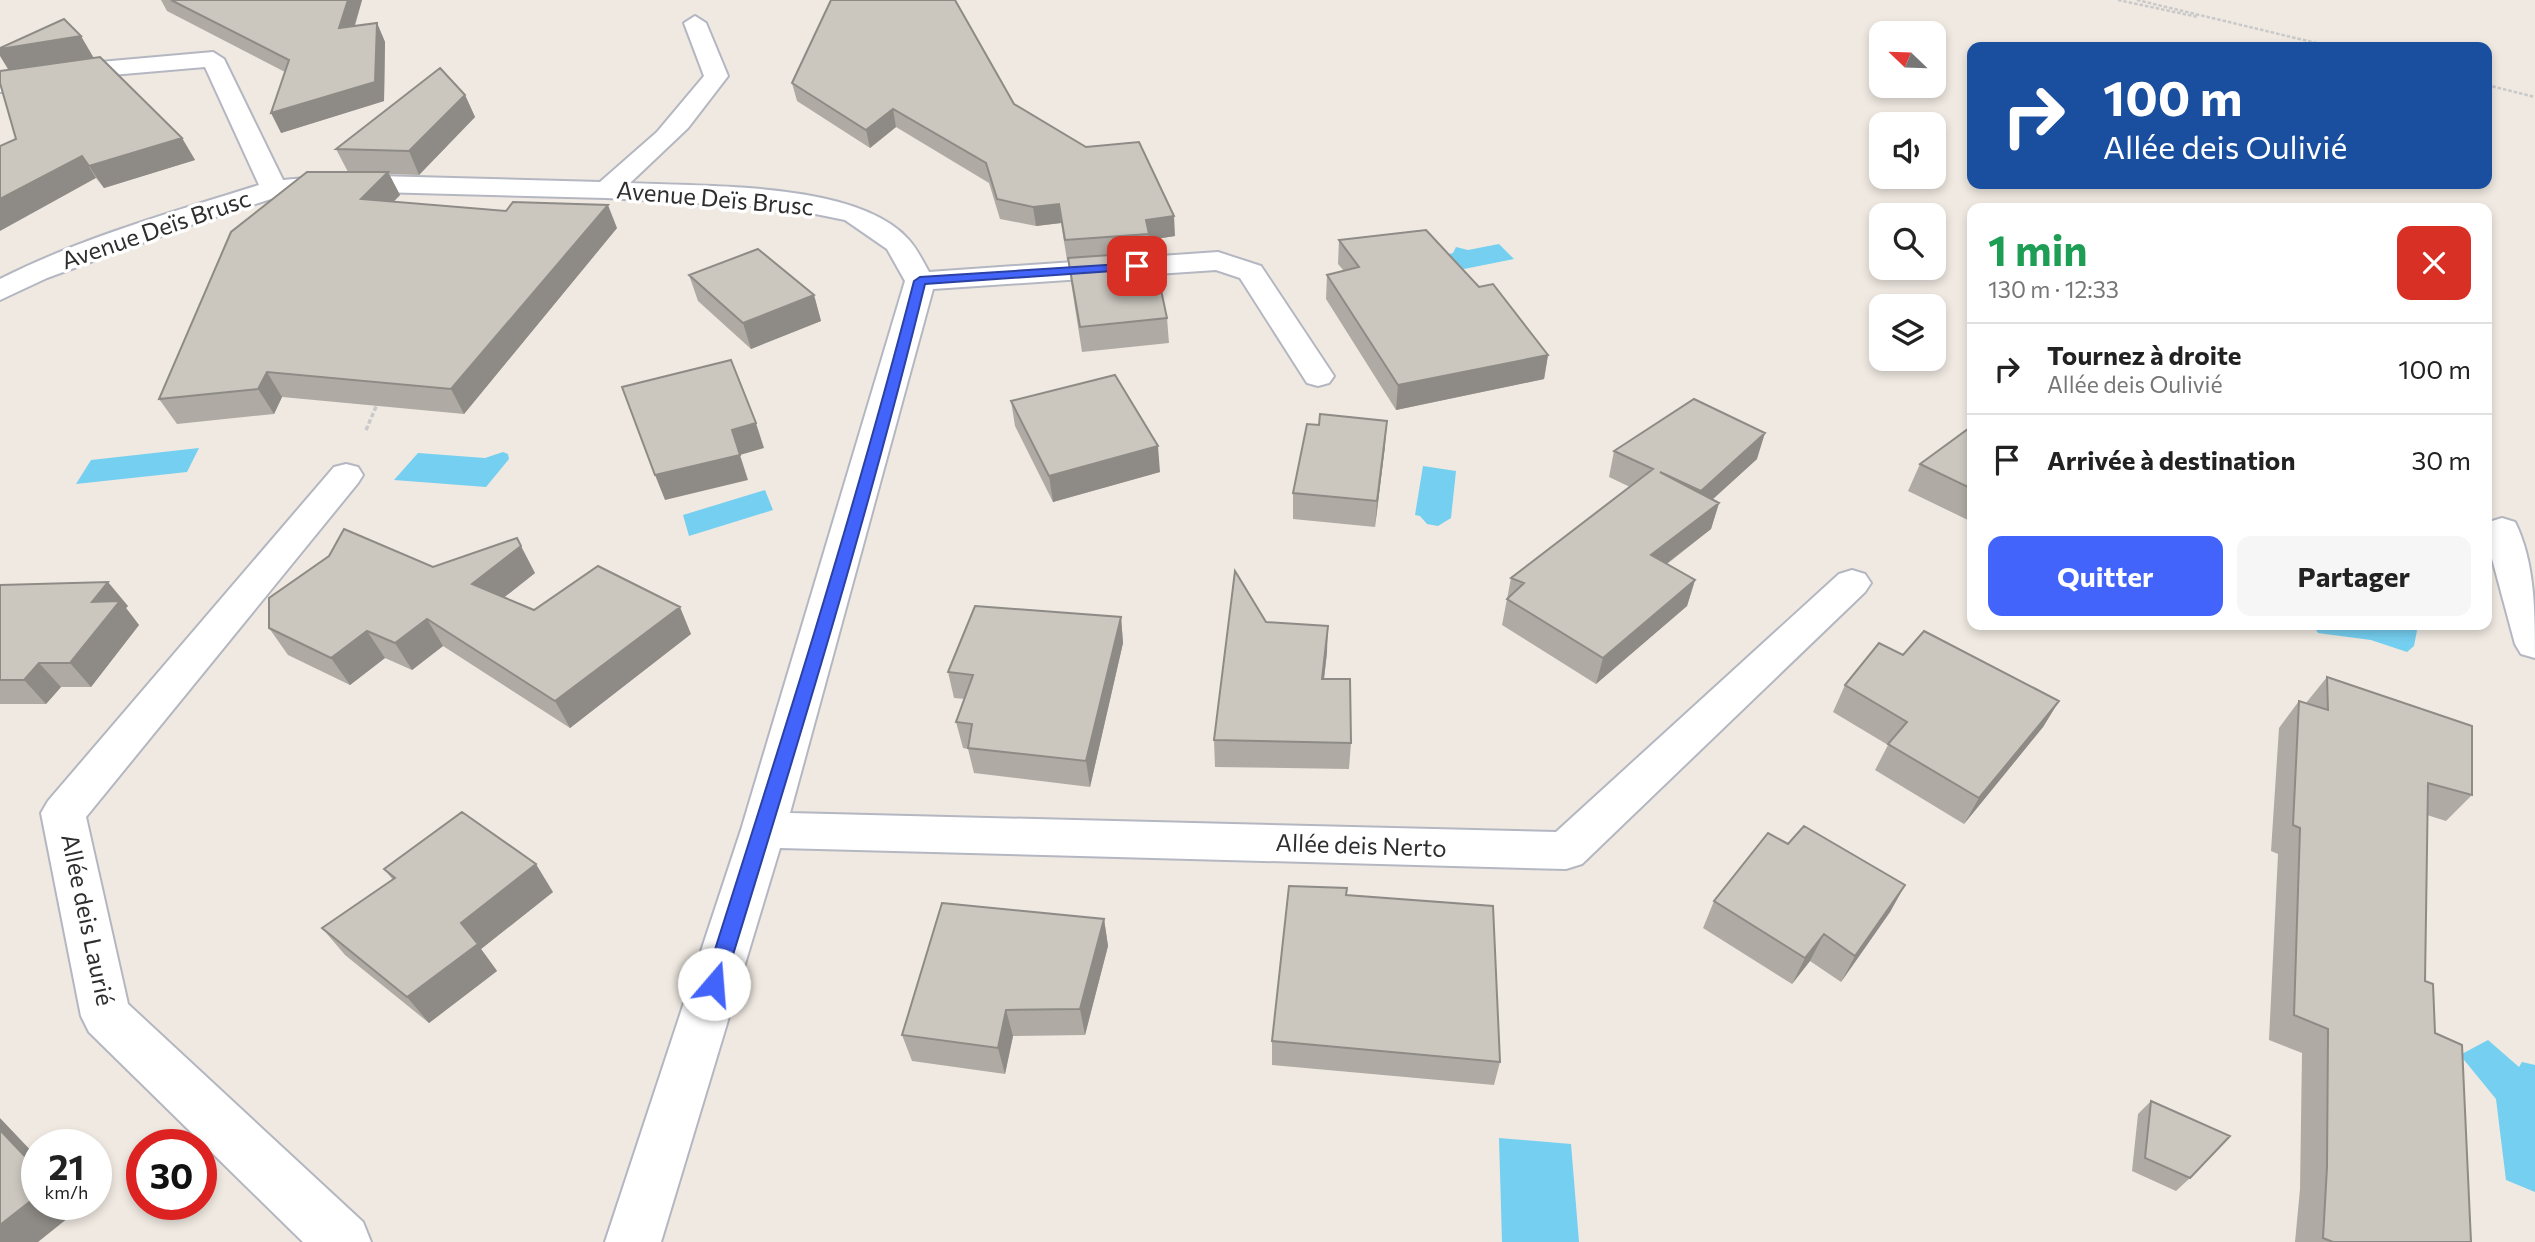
<!DOCTYPE html>
<html lang="fr">
<meta charset="utf-8">
<style>
body{margin:0;font-family:Commissioner,sans-serif;background:#f6f6f6;color:#222;height:100vh;display:flex;flex-direction:column;font-size:26px;white-space:nowrap}
*{box-sizing:border-box;margin:0}
p{font-size:23px;color:#767676}
.icon{flex:none;width:38px;height:38px;fill:none;stroke:currentColor;stroke-width:2;stroke-linecap:round;stroke-linejoin:round}
.map{position:relative;flex:1;overflow:hidden}
.panel{position:absolute;left:1967px;top:203px;width:525px;height:427px;display:flex;flex-direction:column;background:#fff;border-radius:14px;box-shadow:0 4px 10px #0003}
.panel>*{flex:none}
.hud{position:absolute;left:1967px;top:42px;width:525px;height:147px;border-radius:14px;box-shadow:0 4px 10px #0003;background:#1a4fa0;color:#fff;overflow:hidden}
.needle{width:46px;rotate:293deg}
.controls{position:absolute;left:1869px;top:21px;display:grid;gap:14px}
.controls a{display:grid;place-items:center;width:77px;height:77px;border-radius:14px;background:#fff;box-shadow:0 4px 10px #0003;font-size:35px}
.speed{position:absolute;left:21px;top:1129px;display:flex;gap:14px;font-size:35px;font-weight:700;text-align:center}
.speed>*{display:grid;place-content:center;width:91px;height:91px;border-radius:50%;background:#fff;box-shadow:0 4px 10px #0003;line-height:1}
.speed small{font-size:18px;font-weight:400}
.speed .limit{border:10px solid #d22;background:#fff;color:#111}
.pin{position:absolute;display:grid;place-items:center;width:60px;height:60px;color:#fff;margin:-30px;border-radius:14px;box-shadow:0 4px 10px #0006}
.me{position:absolute;width:77px;margin:-38px;rotate:18deg;stroke-linejoin:round;filter:drop-shadow(0 0 5px #0008)}
.turn{display:flex;align-items:center;gap:24px;height:147px;padding:0 21px;font-size:32px}
.turn .icon{width:91px;height:91px;stroke-width:2.5}
.turn b{display:block;font-size:49px;line-height:60px}
.round{display:grid;place-items:center;flex:none;width:74px;height:74px;border-radius:14px;background:#f6f6f6}
.summary{display:flex;align-items:center;justify-content:space-between;height:119px;padding:0 21px}
h1{font-size:42px;font-weight:700;line-height:52px;color:#1e9e55}
.primary-button{display:flex;gap:14px;margin-top:auto;padding:14px 21px}
.primary-button a{flex:1;height:80px;border-radius:14px;background:#4264fb;color:#fff;font-size:28px;font-weight:700;line-height:80px;text-align:center}
.primary-button a+a{background:#f6f6f6;color:#222}
ul{padding:0;list-style:none}
li{display:flex;align-items:center;gap:21px;height:91px;padding:0 21px;border-top:2px solid #e0e0e0}
li div{flex:1}
li b{display:block;font-size:26px}
li em{font-style:normal}
.map>svg:first-child{display:block}
.water{fill:#75cff0}
.lines{fill:none;stroke-linecap:round;stroke-linejoin:round}
.minor-casing{stroke:#b4b7c1;stroke-width:4}
.path-far1{stroke:#c9c9c9;stroke-width:2.5;stroke-dasharray:3.5 2;stroke-linecap:butt}
.path{stroke:#c9c9c9;stroke-width:3.5;stroke-dasharray:4.5 2.5;stroke-linecap:butt}
.minor{fill:#fff;fill-rule:evenodd}
.wall{fill:#afaba4}
.shaded-wall{fill:#8e8b86}
.building{fill:#cbc7bf;stroke:#8e8b86;stroke-width:2}
.route{fill:#4264fb;stroke:#2b41a3;stroke-width:2}
.labels{text-anchor:middle;stroke-width:7;stroke-linejoin:round;paint-order:stroke}
.street-label{font-size:24px;fill:#2e2e2e;stroke:#fff}
</style>
<div class="map">
<svg width="2535" height="1242" viewBox="0 0 2535 1242">
<rect width="100%" height="100%" fill="#efe9e1"/>
<path class="water" d="M1499,244l15,15 -55,11 -13,-15 7,-2 3,-6 12,3z
M199,448l-12,24 -111,12 15,-24z
M503,452l5,2 1,5 -23,28 -92,-7 24,-27 67,5z
M1423,466l33,5 -5,47 -13,8 -11,-2 -7,-8 -5,-1z
M765,490l8,20 -84,26 -6,-21z
M2313,625h105l-4,21 -7,6 -36,-12 -53,-7z
M2488,1040l31,27 3,-5 13,3v127l-29,-12 -10,-81 -36,-44z
M1499,1138l72,6 8,98h-77z"/>
<g class="lines">
<defs>
<path id="minor" d="M695,16l11,7 22,53 -40,52 -58,55c74,4 228,-2 279,57 8,9 14,21 20,32l289,-20 43,14 73,110 -5,7 -11,3 -11,-3 -67,-105 -24,-8 -283,19 -143,524 766,19 283,-258 13,-4 13,4 6,9 -6,9 -283,272 -16,5 -786,-21 -119,394h-56l136,-412 164,-549 -18,-32 -42,-29 -59,-12 -180,-10 -266,-7 -63,6 -81,26 -149,55 -47,22v-21c81,-41 172,-67 259,-94l-54,-118 -105,9 -100,16v-14l100,-16 113,-10 11,7 59,121 57,-5 260,7 57,-50 47,-56 -20,-53z
M346,464l12,3 5,8 -5,8 -272,334 42,187 235,218 8,20h-68l-214,-210 -8,-16 -40,-203 7,-12 286,-334z
M2502,518l13,4c20,40 20,90 20,136l-14,-4 -6,-10 -28,-104 2,-18z"/>
</defs>
<use href="#minor" class="minor-casing"/>
<path class="path-far1" d="M2118,0l80,17
M2137,0l196,47
M2487,85l48,12"/>
<path class="path" d="M366,430l12,-28"/>
<use href="#minor" class="minor"/>
</g>
<path class="wall" d="M161,0h201l-7,26 22,-3 8,19 -1,59 -103,32 4,-61 -118,-61z
M94,58l88,80 13,22 -91,28 -8,-10 -80,-39z
M792,83l222,21 161,132 -26,4 1,13 17,65 2,25 -87,9 -11,-70 -3,-22h-1l-6,-37 -25,3 -36,-7 -11,-36 -93,-56 -26,21 -73,-47z
M465,95l10,22 -56,58 -30,-1 11,21 -7,7 224,26 -153,186 -182,-17 -8,17 -97,10 -18,-25 189,-227 -12,-23z
M1339,240l140,47 69,68 -4,24 -148,31 -70,-111 1,-24 17,-4 -6,-7z
M689,275l125,20 7,26 -70,28 -53,-48z
M1011,401l149,71 -107,30 -38,-76z
M1972,426v96l-64,-31 12,-27z
M1385,446l-10,81 -82,-8v-26z
M1614,451l143,8 -45,41 7,3 -8,26 -44,35 28,16 -8,26 -91,78 -94,-59 9,-47 119,-91 -21,-10z
M433,567l102,6 -31,24 30,13 157,24 -121,94 -127,-82 -31,24 -27,-12 -35,27 -62,-30 -19,-27z
M0,585l128,21 -2,2 13,17 -48,62h-30l-15,17h-46z
M1121,617l2,26 -33,144 -116,-14 -6,-24 -5,-1 -7,-26 9,-23 -11,-1 -6,-26z
M1266,622l61,30 -3,27 27,64 -2,26 -134,-2 -1,-27z
M1903,655l156,46 -16,26 -79,97 -89,-54 13,-25 -55,-33 12,-27z
M2327,677l145,118 -26,26 -19,-6 -2,166 10,52 36,209h-176l5,-53 2,-136 -33,-13 9,-186 -7,-3 8,-123 20,-27 7,2z
M1788,844l117,41 -15,27 -49,70 -31,-21 -18,23 -89,-56 11,-27z
M384,869l169,23 -72,57 16,22 -68,52 -84,-68 -23,-27 71,-48z
M1347,895l153,167 -6,23 -222,-20v-24z
M1104,919l4,27 -23,89 -72,1 -8,38 -93,-13 -10,-26z
M2151,1101l39,77 -14,13 -44,-20 6,-57z"/>
<path class="shaded-wall" d="M348,0h14l-14,47 -9,-19z
M377,23l8,19 -1,59 -103,32 -10,-20z
M81,36l14,24 -84,14 -11,-18v-7z
M465,95l10,22 -56,58 -10,-24z
M893,109l3,18 -26,21 -4,-18z
M182,138l13,22 -91,28 -15,-22z
M82,156l14,22 -96,53v-32z
M388,172l12,23 -27,28 -12,-24z
M1059,204l2,19 -25,3 -3,-19z
M608,205l9,23 -153,186 -13,-25z
M1174,216l1,20 -26,4 -3,-20z
M814,295l7,26 -70,28 -8,-26z
M1548,355l-4,24 -148,31 2,-25z
M267,372l15,25 -8,17 -16,-25z
M1387,421l-2,25 -10,81 2,-26z
M756,423l8,25 -24,7 8,25 -83,20 -10,-25 77,-45z
M1765,433l-8,26 -64,58 8,-26z
M1158,446l2,26 -107,30 -4,-26z
M1719,503l-8,26 -67,52 7,-26z
M521,546l14,27 -48,38 -15,-27z
M1695,580l-8,26 -91,78 7,-26z
M108,582l20,24 -2,2 13,17 -48,62 -21,-24 22,-61z
M680,607l11,27 -121,94 -15,-27z
M1121,617l2,26 -33,144 -4,-26z
M427,619l16,27 -31,24 -17,-27z
M1328,626l-1,26 -6,53 1,-26z
M367,631l18,27 -35,27 -19,-27z
M39,663l22,24 -15,17 -22,-24z
M2059,701l-16,26 -79,97 15,-26z
M536,864l17,28 -72,57 16,22 -68,52 -22,-26 54,-74z
M1905,885l-15,27 -49,70 14,-26z
M1104,919l4,27 -23,89 -5,-26z
M1824,934l-14,27 -18,23 13,-26z
M1006,1010l7,26 -8,38 -7,-26z
M0,1118l37,39v12l-37,-39z
M37,1196v8h44l2,2 -45,36h-38v-17z"/>
<path class="building" d="M171,0h177l-9,28 38,-5 -2,59 -104,31 18,-53z
M831,0h124l59,104 72,43 53,-5 35,74 -28,4 3,14 -84,6 -6,-36 -26,3 -36,-8 -11,-36 -93,-54 -27,21 -74,-47z
M64,19l17,17 -81,13v-1z
M100,57l82,81 -93,28 -7,-10 -82,43v-53l16,-7 -16,-56v-12z
M440,68l25,27 -56,56 -73,-2z
M307,172h81l-27,27 145,12 7,-9 95,3 -157,184 -184,-17 -9,17 -99,10 72,-167z
M1426,230l53,57 14,-3 55,71 -150,30 -71,-110 32,-8 -20,-27z
M758,249l56,46 -71,28 -54,-48z
M1153,252l14,66 -87,9 -12,-69z
M731,360l25,63 -24,7 8,25 -85,20 -33,-88z
M1115,375l43,71 -109,30 -38,-75z
M1694,399l71,34 -64,58 -41,-19 59,31 -68,52 44,25 -92,78 -96,-59 17,-16 -13,-5 142,-109 -39,-18z
M1320,414l67,7 -10,80 -84,-8 14,-69 12,1z
M1972,426v63l-52,-25z
M344,529l89,38 84,-29 4,8 -49,38 62,26 64,-44 82,41 -125,94 -128,-82 -32,24 -28,-12 -36,27 -62,-30v-30l60,-42z
M1235,571l31,51 62,4 -6,53h28l1,64 -137,-3z
M108,582l-16,20 28,-1 -50,62h-31l-15,17h-24v-95z
M975,606l146,11 -35,144 -118,-13 4,-24 -16,-2 17,-47 -25,-3z
M1924,631l135,70 -80,97 -91,-54 19,-22 -62,-37 34,-42 24,12z
M2327,677l145,49v69l-44,-12 -3,198 8,3 2,49 27,12 9,197h-138l-10,-4 4,-71 1,-138 -34,-14 6,-187 -7,-3 6,-124 29,9z
M462,812l74,52 -75,59 17,21 -71,53 -85,-69 73,-50 -11,-9z
M1804,826l101,59 -50,71 -31,-22 -19,24 -91,-57 54,-68 20,11z
M1289,886l58,2 -1,7 147,11 7,156 -228,-21z
M942,903l162,16 -24,90 -74,1 -8,38 -96,-13z
M2151,1101l79,35 -40,42 -45,-20z
M0,1130l37,39v27l-37,29z"/>
<path class="route" d="M1137,263l4,1v5l-216,15c-58,236 -130,469 -201,700l-3,7 -7,2 -7,-2 -3,-7c74,-232 149,-467 210,-703l6,-4z"/>
<g class="labels">
<g class="street-label">
<text transform="translate(715 199) rotate(5)" y="8">Avenue Deïs Brusc</text>
<text transform="translate(156 230) rotate(-19)" y="8">Avenue Deïs Brusc</text>
<text transform="translate(1361 846) rotate(2)" y="8">Allée deis Nerto</text>
<text transform="translate(87 920) rotate(78)" y="8">Allée deis Laurié</text>
</g>
</g>
</svg>
<div class="controls">
<a><svg class="needle" viewBox="-14 -14 28 28"><path d="M0-13l5 13h-10z" fill="#e53935"/><path d="M0 13l5-13h-10z" fill="#767676"/></svg></a>
<a><svg class="icon" aria-label="sound" viewBox="0 0 24 24"><path d="M4 9h4l5-4v14l-5-4H4zM17 9q2 3 0 6"/></svg></a>
<a><svg class="icon" aria-label="search" viewBox="0 0 24 24"><circle cx="10" cy="10" r="6"/><path d="M15 15l6 6"/></svg></a>
<a><svg class="icon" aria-label="layers" viewBox="0 0 24 24"><path d="M12 4l9 5-9 5-9-5zM3 14l9 5 9-5"/></svg></a>
</div>
<div class="speed"><div>21<small>km/h</small></div><div class="limit">30</div></div>
<div class="pin" style="left:1137px;top:266px;background:#d93025"><svg class="icon" aria-label="arrive" viewBox="0 0 24 24"><path d="M6 21V4h12l-3 4 3 4H6"/></svg></div>
<svg class="me" style="left:714px;top:984px" viewBox="-20 -20 40 40"><circle r="19" fill="#fff"/><path d="M0-13L10 11 0 6-10 11z" fill="#4264fb"/></svg>
<div class="hud">
<div class="turn"><svg class="icon" aria-label="right" viewBox="0 0 24 24"><path d="M7 20v-9h11M14 6l5 5-5 5"/></svg><div><b>100 m</b>Allée deis Oulivié</div></div>
</div>
<section class="panel">
<div class="summary"><div><h1>1 min</h1><p>130 m · 12:33</p></div><a class="round" style="background:#d93025;color:#fff"><svg class="icon" aria-label="close" viewBox="0 0 24 24"><path d="M6 6l12 12M18 6L6 18"/></svg></a></div>
<ul>
<li><svg class="icon" aria-label="right" viewBox="0 0 24 24"><path d="M7 20v-9h11M14 6l5 5-5 5"/></svg><div><b>Tournez à droite</b><p>Allée deis Oulivié</p></div><em>100 m</em></li>
<li><svg class="icon" aria-label="arrive" viewBox="0 0 24 24"><path d="M6 21V4h12l-3 4 3 4H6"/></svg><div><b>Arrivée à destination</b></div><em>30 m</em></li>
</ul>
<div class="primary-button"><a>Quitter</a><a>Partager</a></div>
</section>
</div>
